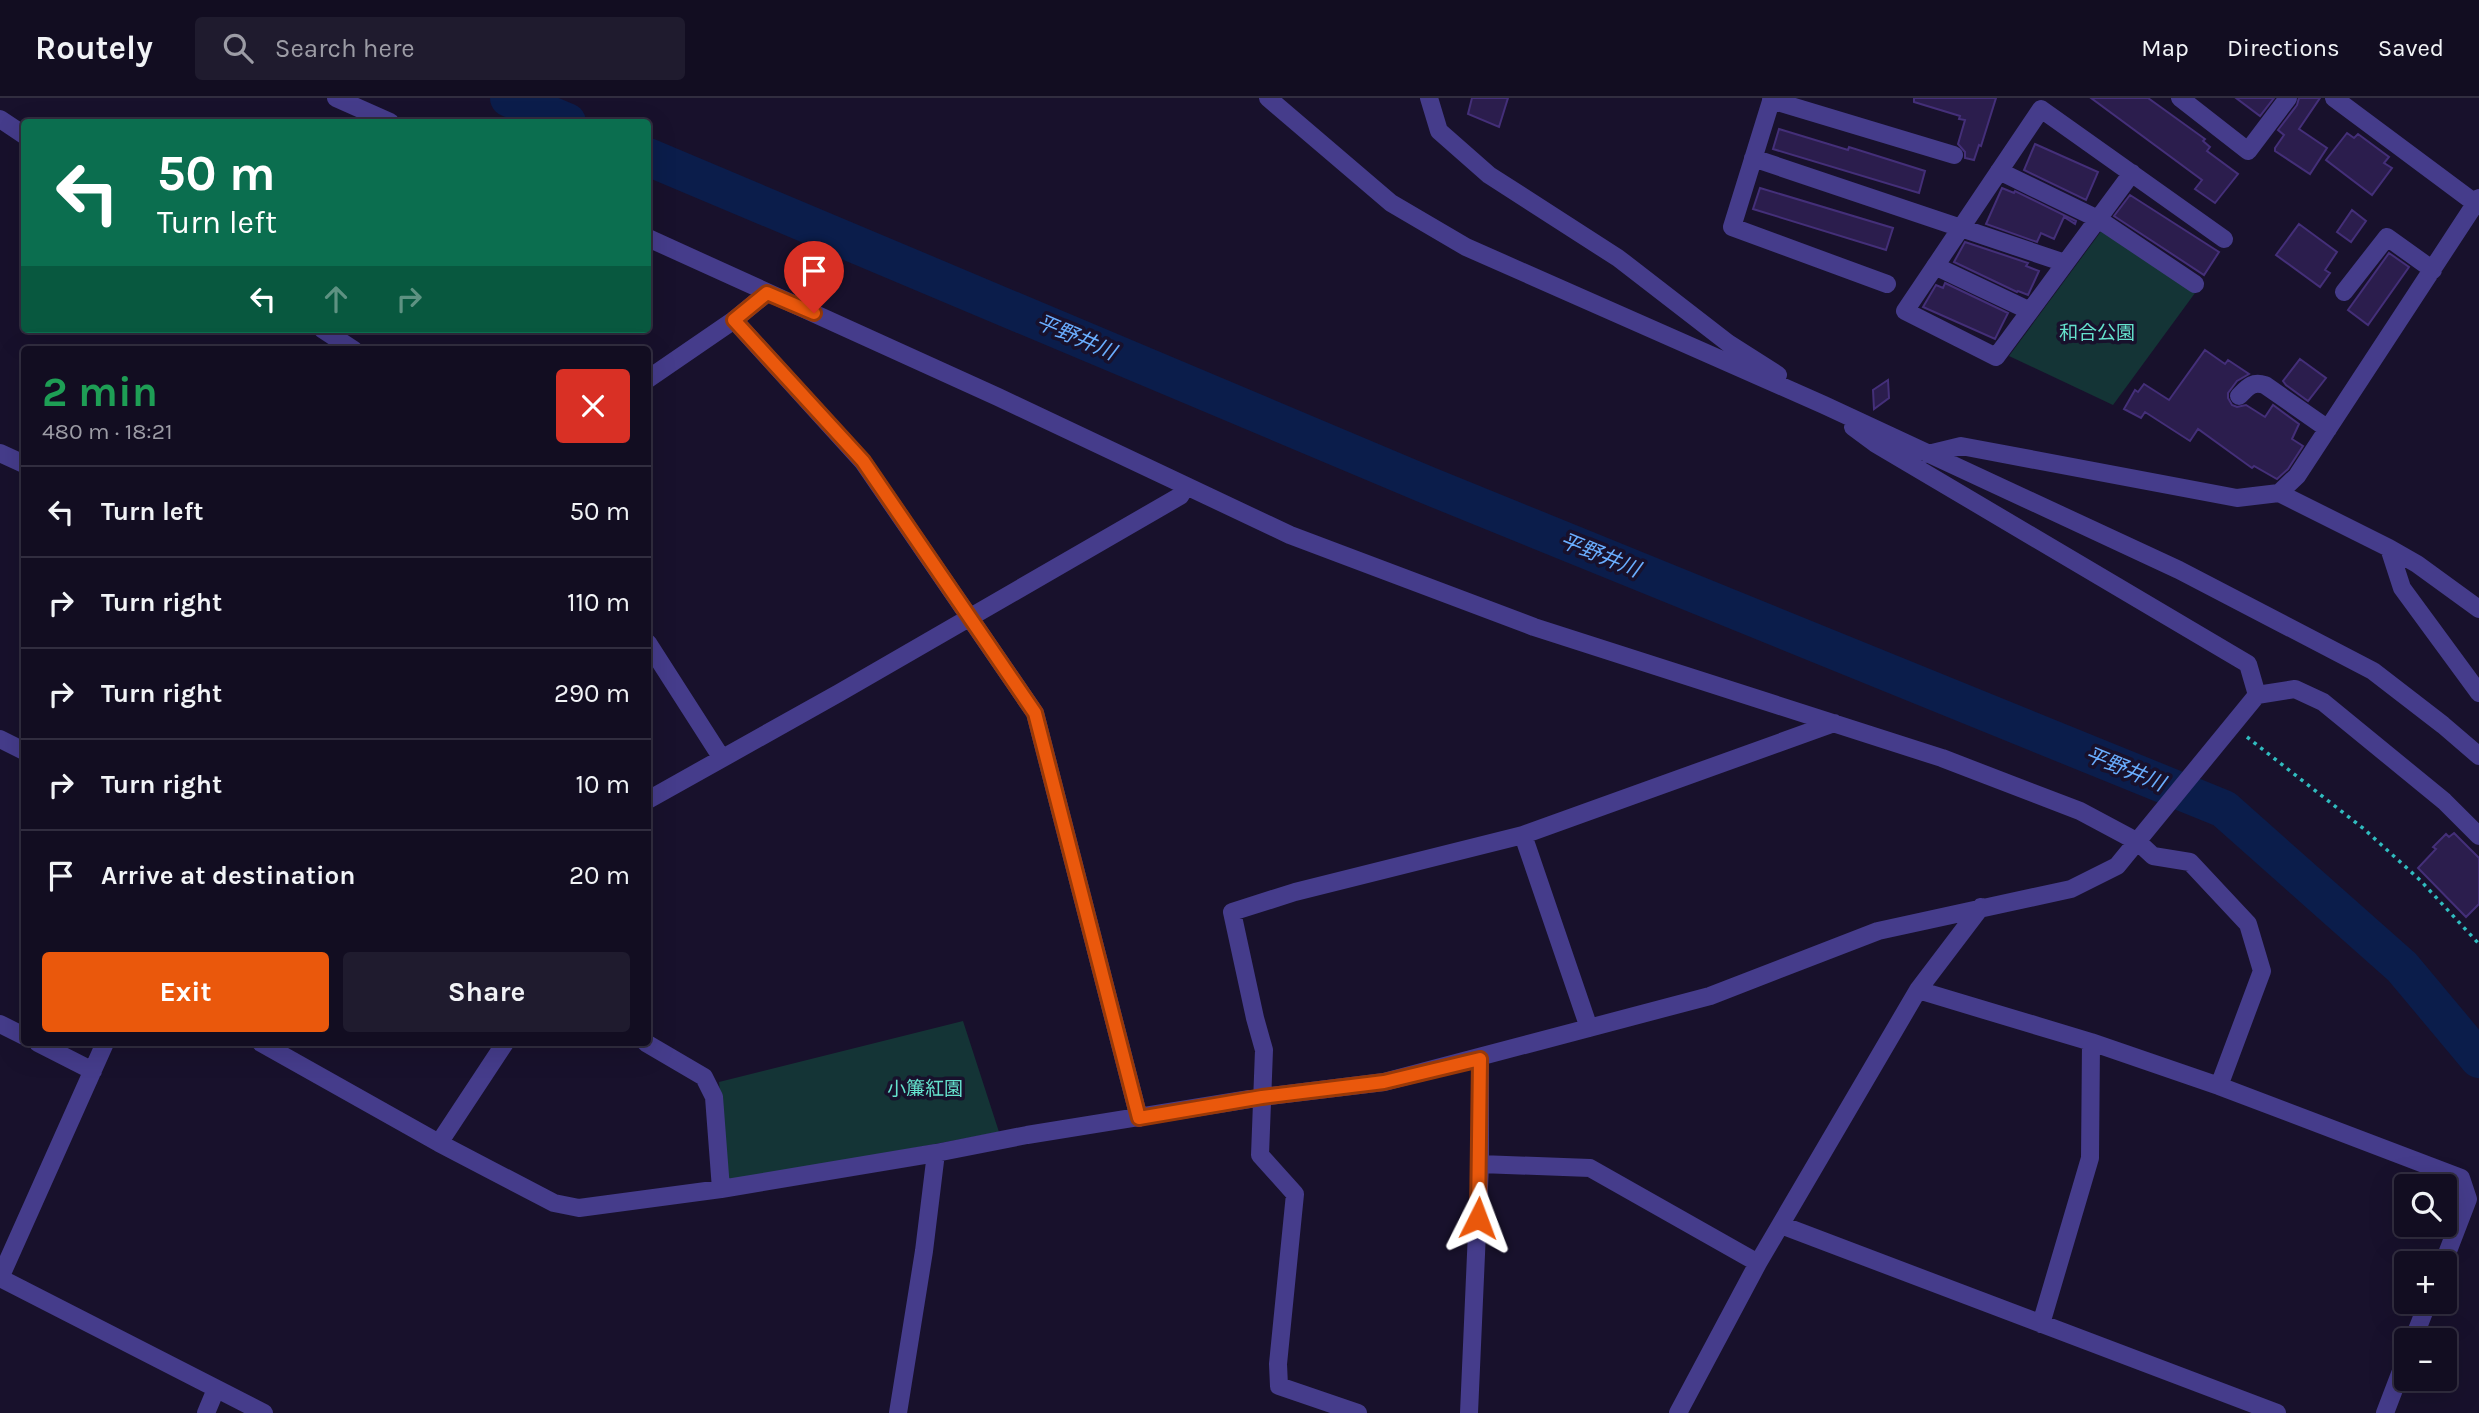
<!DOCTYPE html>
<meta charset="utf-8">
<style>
body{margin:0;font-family:Karla,"Noto Sans JP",sans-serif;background:#1f1b2e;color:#f1f3f6;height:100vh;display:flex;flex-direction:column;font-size:26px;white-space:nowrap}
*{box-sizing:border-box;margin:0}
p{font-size:23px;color:#9c9ca5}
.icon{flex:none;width:38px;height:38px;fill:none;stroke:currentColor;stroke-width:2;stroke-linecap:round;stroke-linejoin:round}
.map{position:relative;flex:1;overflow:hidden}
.details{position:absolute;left:21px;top:248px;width:630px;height:700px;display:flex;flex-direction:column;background:#120d21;border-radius:7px;box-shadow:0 7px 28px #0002,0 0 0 2px #312d3f}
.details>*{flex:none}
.banner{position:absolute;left:21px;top:21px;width:630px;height:214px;border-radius:7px;box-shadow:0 7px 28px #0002,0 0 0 2px #312d3f;background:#0b6e4f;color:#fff;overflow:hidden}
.buttons{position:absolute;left:2394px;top:1076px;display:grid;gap:14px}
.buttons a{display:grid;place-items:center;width:63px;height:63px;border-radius:7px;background:#120d21;box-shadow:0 7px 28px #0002,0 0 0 2px #312d3f;font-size:35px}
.pin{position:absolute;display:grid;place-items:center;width:60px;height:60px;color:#fff;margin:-72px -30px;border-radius:50% 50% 50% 0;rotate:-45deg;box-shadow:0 0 7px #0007}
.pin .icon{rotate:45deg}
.me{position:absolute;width:77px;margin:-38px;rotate:3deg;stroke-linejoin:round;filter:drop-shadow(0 0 5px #0008)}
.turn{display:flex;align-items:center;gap:24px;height:147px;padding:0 21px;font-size:32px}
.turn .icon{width:91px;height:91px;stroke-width:2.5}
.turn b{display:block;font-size:49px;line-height:60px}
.lanes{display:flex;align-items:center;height:66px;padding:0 21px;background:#0003;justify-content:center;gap:35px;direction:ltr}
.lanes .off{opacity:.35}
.round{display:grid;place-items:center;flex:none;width:74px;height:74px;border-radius:7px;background:#1f1b2e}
.summary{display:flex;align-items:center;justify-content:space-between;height:119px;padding:0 21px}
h1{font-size:42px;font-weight:700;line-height:52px;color:#1e9e55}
.cta{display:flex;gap:14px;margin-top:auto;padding:14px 21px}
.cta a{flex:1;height:80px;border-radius:7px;background:#ea580c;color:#fff;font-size:28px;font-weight:700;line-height:80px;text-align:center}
.cta a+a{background:#1f1b2e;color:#f1f3f6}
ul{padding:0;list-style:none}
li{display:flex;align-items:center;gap:21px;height:91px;padding:0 21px;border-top:2px solid #312d3f}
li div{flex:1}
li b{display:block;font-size:26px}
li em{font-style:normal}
header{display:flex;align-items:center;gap:42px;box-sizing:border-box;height:98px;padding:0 35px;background:#120d21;border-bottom:2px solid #312d3f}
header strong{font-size:33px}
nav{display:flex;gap:38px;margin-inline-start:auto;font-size:24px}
.search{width:490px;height:63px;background:#1f1b2e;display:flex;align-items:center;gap:18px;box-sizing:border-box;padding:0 24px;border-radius:7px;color:#9c9ca5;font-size:26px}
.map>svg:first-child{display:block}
.green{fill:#143436}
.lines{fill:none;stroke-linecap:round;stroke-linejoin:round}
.river{stroke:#0b1d4b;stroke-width:38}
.building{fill:#2b1d4d;stroke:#442f79;stroke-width:2}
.path{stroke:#30bcbf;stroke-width:3.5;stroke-dasharray:3.5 5;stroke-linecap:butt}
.minor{stroke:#453c8b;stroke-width:18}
.route-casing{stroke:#983908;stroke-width:18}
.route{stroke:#ea580c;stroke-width:12}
.labels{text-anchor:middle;stroke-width:7;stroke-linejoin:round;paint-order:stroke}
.park-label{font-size:19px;fill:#65e2cd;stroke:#18112c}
.water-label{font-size:21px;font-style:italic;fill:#6aaeff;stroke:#18112c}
</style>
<header>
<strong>Routely</strong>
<div class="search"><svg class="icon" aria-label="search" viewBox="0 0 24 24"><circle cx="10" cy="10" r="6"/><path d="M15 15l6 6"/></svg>Search here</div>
<nav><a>Map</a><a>Directions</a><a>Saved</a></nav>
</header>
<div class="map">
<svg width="2479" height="1315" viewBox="0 0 2479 1315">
<rect width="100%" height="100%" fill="#18112c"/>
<path class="green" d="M2102,132l93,63 -82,112 -104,-49z
M963,923l36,111 -271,51 -9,-101z"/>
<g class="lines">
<path class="river" d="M509,0l58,24
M648,59l779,328 797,324 178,158 77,92"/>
</g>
<path class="building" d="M1472,0h36l-9,29 -31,-13z
M1914,0h82l-15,48 -2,-1 -5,15 -9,-2v-6l-7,-8 7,-24 -6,-1 1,-3 -46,-14z
M2091,0h57l57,41 -2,2 7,6 -3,4 31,23 -23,29 -20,-14 7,-9z
M2236,0h38l-14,18z
M2299,0h21l-21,31 28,19 -17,26 -35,-23v-3l9,-13 -6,-5 19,-25z
M1779,31l69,21 1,-3 76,24 -6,22 -146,-44z
M2347,35l7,5 4,-4 31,23 -5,6 8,5 -20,27 -46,-35z
M2035,46l63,28 -12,28 -62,-30z
M1760,90l133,40 -7,22 -133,-41z
M2002,90l12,5 1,-2 61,30 -1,3 -11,-7 -10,22 -13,-6 -4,9 -51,-18z
M2130,97l89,57 -15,23 -90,-59z
M2352,112l14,11 -15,21 -14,-10z
M2299,126l38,28 -12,18 5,3 -10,14 -44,-32z
M1965,144l63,21 -2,3 13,5 -11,24 -10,-4 -1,1 -63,-30z
M2389,155l20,14 -41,58 -20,-15z
M1945,185l63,30 -13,26 -72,-32 13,-22 7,3z
M2205,252l20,14 3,-4 21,14 -12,7 -9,12v5l4,7 5,2 9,-2 19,12 8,-12 26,19 -7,15 11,7 -15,23 -11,10 -23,-13 -2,2 -54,-39 -8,12 -45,-29 -4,6 -17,-9 11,-19 3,2 6,-8 25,16z
M2300,261l26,19 -18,23 -22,-16 -3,-4z
M1888,282l1,18 -15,11 -1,-19z
M2454,735l25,25v46l-13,13 -48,-49 18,-19 -3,-2 13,-13 3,3z"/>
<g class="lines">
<path class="path" d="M2247,639l117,92 56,51 59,64"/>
<path class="minor" d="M336,0l54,24
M1268,0l123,105 75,44 358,158 355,165 194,101 70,54 36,31
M1429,0l10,33 50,44 129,83 110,85 50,32
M1772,0l-40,129 155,57
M2180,0l68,53 40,-53
M2334,0l145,108
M1771,2l183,55
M0,21l24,16
M1753,60l312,105
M1999,73l99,48 97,65
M2132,75l-136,184 -91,-46 136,-202 183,130
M648,140l350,159 292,138 244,92 408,131 138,53 58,31 15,14 37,6 58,62 14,47 -43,115
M1935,168l95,45
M2344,194l43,-55 46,33
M734,222l129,142 172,251 104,405
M322,231l32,21
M648,281l86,-59 33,-27
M2239,298c9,-9 13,-15 26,-11l63,44
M1853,329l23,17 372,220 9,31
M0,355l24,11
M1928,356l33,-8 276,52 42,-5 110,55 13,40 77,105
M2279,395l18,-17 182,-278
M2389,450l28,16 62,45
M648,545l73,114
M0,641l24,12
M648,702l191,-107 341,-197 6,-10
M1523,737l66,193
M1918,892l173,52 128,44 242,92 7,21 -25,65
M0,926l24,12
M38,945l55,28
M261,945l178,100 115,60 25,5 142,-19 215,-36 91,-18 235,-38 122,-15 326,-86 168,-65 193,-42 46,-23 140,-171 38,-6 28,13 121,99 35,35
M646,945l58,34 10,20 7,92
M439,1045l66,-100
M1480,1066l110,4 168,95
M1781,1127l496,188
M0,1180l264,135
M0,1180l105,-235
M2041,1226l49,-166 1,-116
M2413,1242l15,-38
M206,1315l10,-24
M898,1315l26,-162 12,-98
M1358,1315l-79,-27 -1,-22 17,-170 -35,-39 4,-105 -9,-32 -23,-106 63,-20 228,-57 311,-112
M1469,1315l11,-249v-105
M1678,1315l80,-150 160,-273 63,-83
M2385,1315l21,-55"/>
</g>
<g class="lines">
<defs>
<path id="route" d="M814,215l-47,-20 -33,27 129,141 172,252 104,405 123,-21 122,-15 96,-23 -2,159"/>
</defs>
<use href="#route" class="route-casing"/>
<use href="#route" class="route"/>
</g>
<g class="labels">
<g class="park-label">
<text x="2097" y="241">和合公園</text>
<text x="925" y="997">小簾紅園</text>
</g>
<g class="water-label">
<text transform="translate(1076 239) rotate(23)" y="7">平野井川</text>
<text transform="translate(1600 457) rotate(22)" y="7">平野井川</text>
<text transform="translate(2125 671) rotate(22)" y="7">平野井川</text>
</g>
</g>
</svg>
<div class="buttons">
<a><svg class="icon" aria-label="search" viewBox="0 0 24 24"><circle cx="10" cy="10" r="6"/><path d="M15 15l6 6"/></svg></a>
<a>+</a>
<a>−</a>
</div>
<div class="pin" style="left:814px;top:215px;background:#d93025"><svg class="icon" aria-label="arrive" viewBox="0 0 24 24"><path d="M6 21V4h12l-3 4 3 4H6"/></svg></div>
<svg class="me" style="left:1478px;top:1120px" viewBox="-20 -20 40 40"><path d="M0-17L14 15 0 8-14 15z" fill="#ea580c" stroke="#fff" stroke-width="4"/></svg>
<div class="banner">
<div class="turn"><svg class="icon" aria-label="left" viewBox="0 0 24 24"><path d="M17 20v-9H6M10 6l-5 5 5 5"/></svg><div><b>50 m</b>Turn left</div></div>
<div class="lanes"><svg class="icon" aria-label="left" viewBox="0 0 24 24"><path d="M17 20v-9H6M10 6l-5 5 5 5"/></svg><svg class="icon off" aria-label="ahead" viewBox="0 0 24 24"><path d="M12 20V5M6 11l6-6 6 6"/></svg><svg class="icon off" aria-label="right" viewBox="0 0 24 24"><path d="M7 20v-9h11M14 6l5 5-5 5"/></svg></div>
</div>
<section class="details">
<div class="summary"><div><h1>2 min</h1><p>480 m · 18:21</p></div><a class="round" style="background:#d93025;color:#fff"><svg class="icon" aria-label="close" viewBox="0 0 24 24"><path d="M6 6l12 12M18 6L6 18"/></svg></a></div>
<ul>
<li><svg class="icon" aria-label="left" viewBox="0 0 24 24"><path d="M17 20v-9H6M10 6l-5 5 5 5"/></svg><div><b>Turn left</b></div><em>50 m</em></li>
<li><svg class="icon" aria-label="right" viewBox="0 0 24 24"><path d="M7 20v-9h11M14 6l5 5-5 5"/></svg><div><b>Turn right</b></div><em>110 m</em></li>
<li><svg class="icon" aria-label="right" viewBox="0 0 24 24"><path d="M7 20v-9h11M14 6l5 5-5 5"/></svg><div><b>Turn right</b></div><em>290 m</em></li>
<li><svg class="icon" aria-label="right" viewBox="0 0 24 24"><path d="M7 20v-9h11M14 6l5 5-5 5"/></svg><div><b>Turn right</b></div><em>10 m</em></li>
<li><svg class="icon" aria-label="arrive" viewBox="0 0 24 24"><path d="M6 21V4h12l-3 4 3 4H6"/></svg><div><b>Arrive at destination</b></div><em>20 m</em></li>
</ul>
<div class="cta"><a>Exit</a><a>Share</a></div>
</section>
</div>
